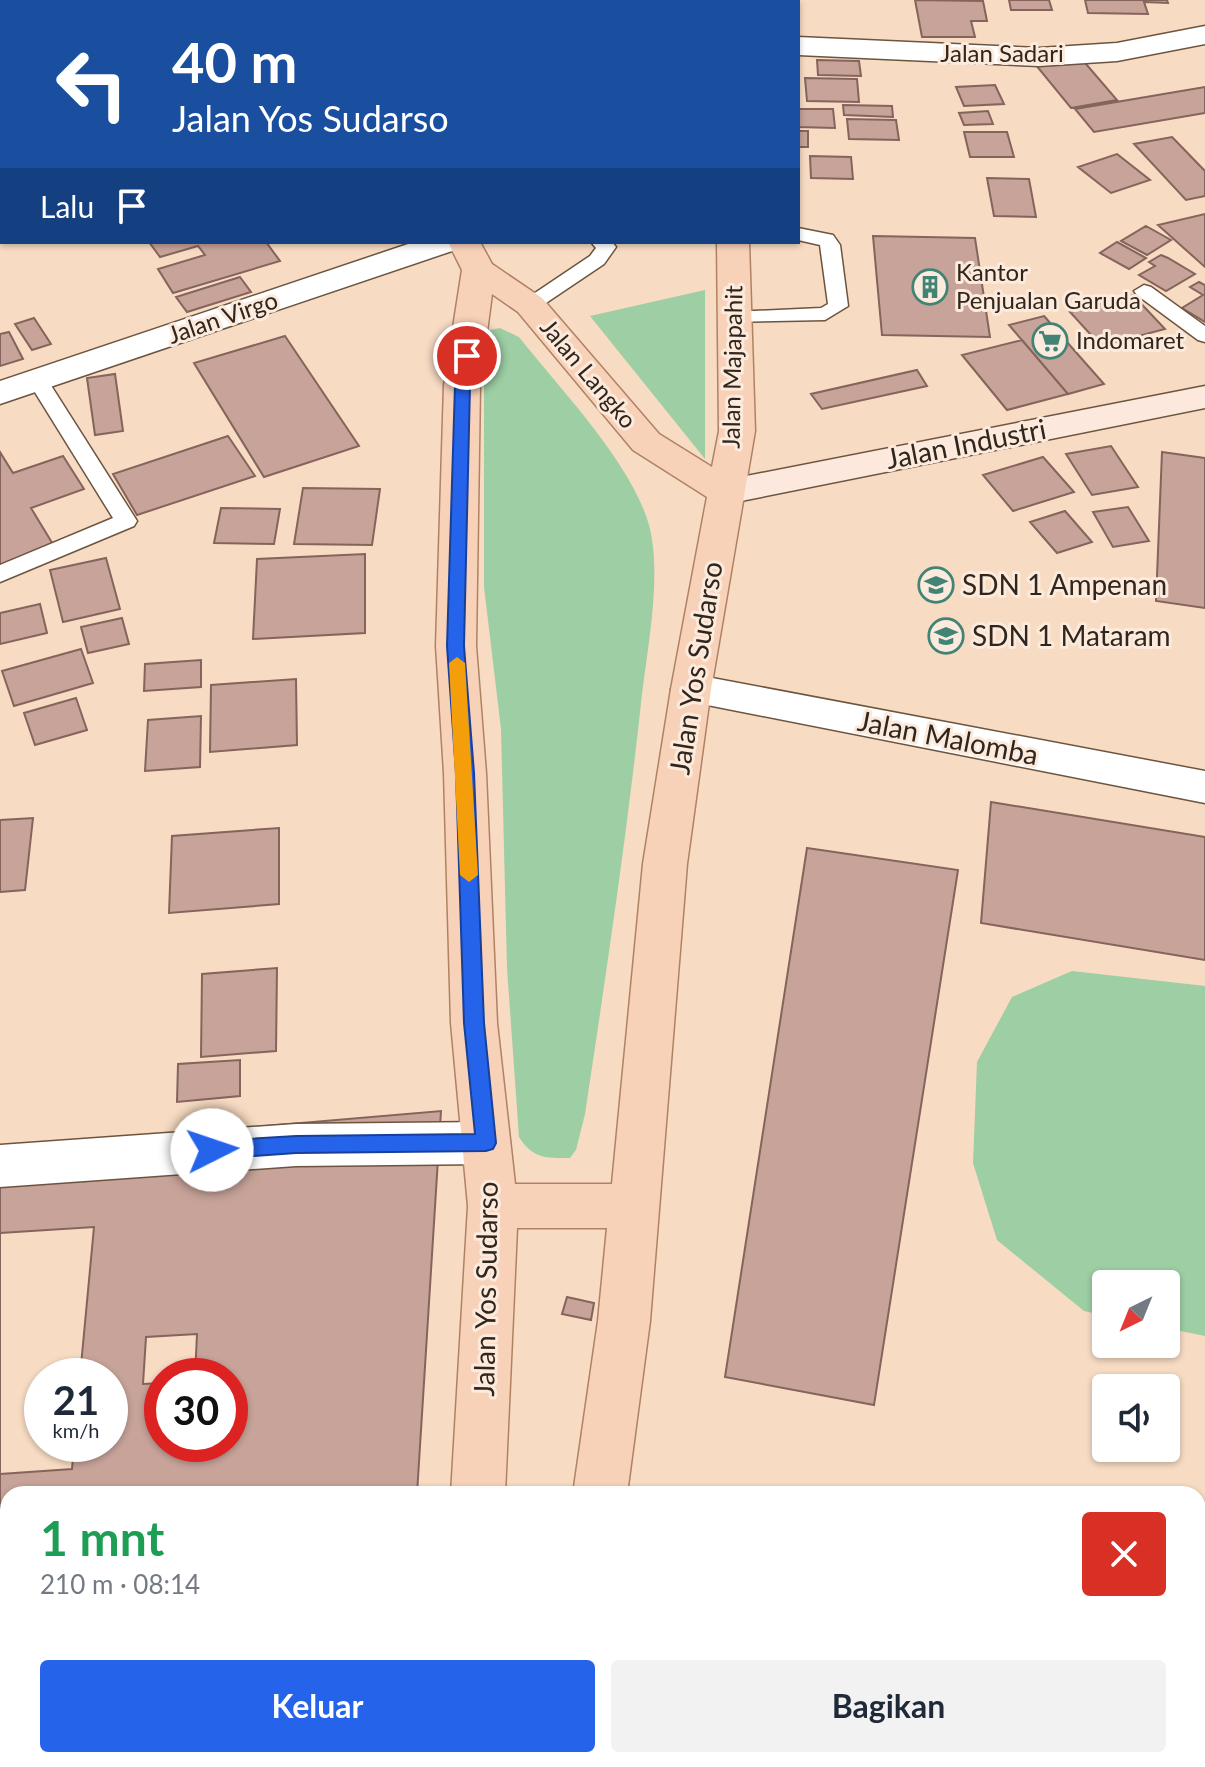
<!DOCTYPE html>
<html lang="id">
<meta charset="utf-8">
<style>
body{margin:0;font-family:Lato,sans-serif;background:#f2f2f3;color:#1f2937;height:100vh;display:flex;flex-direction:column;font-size:30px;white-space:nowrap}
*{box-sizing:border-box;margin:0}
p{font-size:26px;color:#747a83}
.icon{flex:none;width:44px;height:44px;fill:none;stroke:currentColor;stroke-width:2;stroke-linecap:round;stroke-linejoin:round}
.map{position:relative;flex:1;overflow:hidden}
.sheet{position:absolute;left:0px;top:1486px;width:1206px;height:282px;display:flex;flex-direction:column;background:#fff;border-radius:24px 24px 0 0;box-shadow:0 2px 6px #0004}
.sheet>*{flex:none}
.banner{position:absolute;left:0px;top:0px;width:800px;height:244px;box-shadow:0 2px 6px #0004;background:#1a4fa0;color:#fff;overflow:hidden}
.needle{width:52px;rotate:223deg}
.tools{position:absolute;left:1092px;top:1270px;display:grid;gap:16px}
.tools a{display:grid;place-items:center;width:88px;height:88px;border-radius:8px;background:#fff;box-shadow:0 2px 6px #0004;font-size:40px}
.speed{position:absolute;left:24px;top:1358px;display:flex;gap:16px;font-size:40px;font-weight:700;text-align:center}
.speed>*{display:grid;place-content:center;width:104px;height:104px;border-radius:50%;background:#fff;box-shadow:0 2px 6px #0004;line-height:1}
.speed small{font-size:20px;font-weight:400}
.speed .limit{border:12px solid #d22;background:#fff;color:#111}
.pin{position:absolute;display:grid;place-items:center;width:68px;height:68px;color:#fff;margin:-34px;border:4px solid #fff;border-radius:50%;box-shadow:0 2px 8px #0007}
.me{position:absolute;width:88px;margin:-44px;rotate:86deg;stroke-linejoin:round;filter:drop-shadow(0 0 6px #0008)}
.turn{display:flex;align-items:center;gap:28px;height:168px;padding:0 40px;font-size:36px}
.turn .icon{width:104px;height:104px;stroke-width:2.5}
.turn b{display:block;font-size:56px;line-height:68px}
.then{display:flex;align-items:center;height:76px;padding:0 40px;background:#0003;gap:16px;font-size:30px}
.round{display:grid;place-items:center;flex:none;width:84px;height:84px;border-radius:8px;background:#f2f2f3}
.head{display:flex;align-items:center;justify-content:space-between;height:136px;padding:0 40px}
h1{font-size:48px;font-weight:700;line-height:60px;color:#1e9e55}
.button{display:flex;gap:16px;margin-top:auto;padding:16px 40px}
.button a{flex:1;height:92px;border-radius:8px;background:#2563eb;color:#fff;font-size:32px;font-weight:700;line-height:92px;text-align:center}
.button a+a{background:#f2f2f3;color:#1f2937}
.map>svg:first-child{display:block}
.green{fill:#9dcea4}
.building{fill:#c7a399;stroke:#85645b;stroke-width:2;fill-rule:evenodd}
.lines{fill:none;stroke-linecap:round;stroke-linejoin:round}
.lane-casing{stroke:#6c543f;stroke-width:3}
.street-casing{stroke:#6c543f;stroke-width:3}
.secondary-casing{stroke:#6c543f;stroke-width:3}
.primary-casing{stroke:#af8264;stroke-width:3}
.lane{fill:#fff;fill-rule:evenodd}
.street{fill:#fff;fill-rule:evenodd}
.secondary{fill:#fce8dc;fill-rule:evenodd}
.primary{fill:#f8d1b9;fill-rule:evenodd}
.route{fill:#2563eb;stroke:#184099;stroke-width:2}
.slow{fill:#f59e0b}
.labels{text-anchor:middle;stroke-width:6;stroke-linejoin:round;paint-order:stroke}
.far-street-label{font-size:24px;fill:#30261d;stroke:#fceadc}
.far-poi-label{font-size:24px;fill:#30261d;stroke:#fceadc;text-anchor:start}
.street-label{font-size:28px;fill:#30261d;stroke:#fceadc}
.poi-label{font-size:28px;fill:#30261d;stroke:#fceadc;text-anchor:start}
</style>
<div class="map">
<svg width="1205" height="1767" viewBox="0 0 1205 1767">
<rect width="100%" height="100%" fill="#f7dbc3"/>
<path class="green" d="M705,290v169l-115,-143z
M500,328l19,9c41,52 112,125 130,188 13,49 -1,119 -7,169 -15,141 -36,280 -57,420l-9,36 -6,8c-24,0 -37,1 -51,-21l-12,-169 -6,-239 -17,-142v-251l6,-6z
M1072,971l133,15v350l-39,-8v-44h-60v32l-22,-5 -87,-71 -24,-77 4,-101 35,-65z"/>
<path class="building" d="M0,0h83l-81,2 -2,39z
M411,0h76l1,1 -75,1z
M915,0l68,1 4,20h-16l4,16h-53z
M1009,0h40l3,10h-41z
M1085,0h82l1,3 -24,-1 4,12 -60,-1z
M1080,57l37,43 -46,8 -36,-44z
M817,60l42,1 2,15 -43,-1z
M0,70h2l-1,78 -1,-1z
M805,78l52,1 2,23 -52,-1z
M995,85l9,19 -40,2 -8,-19z
M1205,87v26l-111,19 -19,-23z
M843,105l49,1 1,11 -49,-2z
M798,109h35l2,19 -37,-1z
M988,111l5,13 -29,1 -5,-12z
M847,119l49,1 3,20 -50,-1z
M798,131h10v16h-10z
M964,132h43l7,25h-44z
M1172,137l33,34v25l-19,4 -52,-56z
M1117,154l33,26 -39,13 -33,-26z
M810,156l41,1 2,22 -42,-1z
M987,178l42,1 7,38 -42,-1z
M1205,214v53l-47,-42z
M1146,226l25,14 -24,15 -26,-14z
M873,236l102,2 15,99 -108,-2z
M149,242h117l14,19 -107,32 -15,-24 47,-14 -7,-9 -38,11z
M1117,242l29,16 -17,11 -29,-16z
M1161,255l7,3 27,16 -29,17 -27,-16 16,-9 -6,-4z
M240,277l11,15 -64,20 -11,-15z
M1199,282l6,3v37l-23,-14 21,-13 -13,-8z
M1133,295l32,34 -64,17 -31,-34z
M1044,316l60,68 -36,10 -59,-69z
M34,318l17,26 -19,6 -17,-26z
M9,332l14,27 -23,7v-32z
M285,336l74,110 -95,31 -70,-114z
M1022,340l46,54 -61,16 -45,-55z
M917,370l10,16 -105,23 -11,-15z
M115,374l8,57 -28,4 -8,-57z
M228,436l27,40 -118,39 -24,-41z
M1111,446l27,41 -46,8 -26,-41z
M0,452l13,21 50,-17 21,33 -53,19 23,38 -54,19z
M1162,452l43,6v150l-49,-7z
M1043,457l31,35 -61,19 -30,-36z
M303,488l77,1 -8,56 -78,-1z
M1128,507l21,34 -36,6 -20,-35z
M221,508l59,1 -6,35 -60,-1z
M1065,511l27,31 -35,11 -27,-31z
M365,554v79l-112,6 4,-80z
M106,558l14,51 -57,13 -13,-52z
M40,604l7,29 -47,11v-31z
M122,618l7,26 -41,9 -7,-26z
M81,649l12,34 -79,23 -12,-35z
M201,660v27l-57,4 1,-27z
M296,679l1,66 -87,7 1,-67z
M76,698l11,32 -52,15 -11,-32z
M201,716l-1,51 -55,4 3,-51z
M991,802l214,35v123l-224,-37z
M33,818l-8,72 -25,2v-72z
M279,828v76l-110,9 3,-77z
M807,848l151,22 -84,535 -149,-28z
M277,968l-1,83 -75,6 1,-83z
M240,1060v36l-63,6 1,-38z
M441,1111l-24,383h-409v266h392v7h-400v-618zM42,1376h68v68h-68zM162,1376h68v68h-68z
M94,1227l-14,149h-38v68h32l-2,25 -72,5v-241z
M567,1297l27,6 -3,17 -29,-6z
M197,1334l-2,42h-33v7l-19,1 3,-47z
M0,1544h8v97l-8,1z
M1202,1602h3v97h-2z
M0,1659h8v101h354v7h-362z
M198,1760h131v7h-131z
M774,1760h111v7h-112z"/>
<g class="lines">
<defs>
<path id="lane" d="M334,0h17l1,2h-17z
M798,228l35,7 7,10 8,61 -23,14 -98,2 -3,-4 3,-4 7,-2 87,-4 7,-4 -8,-59 -22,-5z
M591,242h21l4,5 -12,17 -67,45h-14l-3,-4 3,-4 67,-45 6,-8z
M1144,285l7,2 54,39v16l-7,-2 -61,-45 -3,-4z
M38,374l7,2 92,145 -3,5 -134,56v-17l113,-47 -85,-137z"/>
<path id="street" d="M1205,26v18l-88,17 -78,5 -241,-11v-18l241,11 78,-5z
M0,37h2v18h-2z
M414,242h48l-4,7 -458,155v-23z
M691,674l514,97v32l-528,-104 -6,-10 6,-10z
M486,1122l17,6 7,15 -7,15 -17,6 -190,2 -296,21v-42l296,-21z"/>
<path id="secondary" d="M1205,386v22l-479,96 -13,-3 -6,-9 6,-9 13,-3z"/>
<path id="primary" d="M204,0h29l1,2h-29z
M714,0h28v2h-28z
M448,242h32l12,22 50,34 117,136 53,33 7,-36 -2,-189h32l6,189 -44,258 -24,175 -37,457 -23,173h-54l25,-173 9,-93h-90l-12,266h-54l17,-288 -17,-183 -7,-250 -8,-127 8,-261 18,-115zM492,294l26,18 115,138 74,47 -36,192 -28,175 -31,320h-97l-18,-161 -11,-250 -10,-127 4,-261z
M428,1760h60l-1,7h-60z
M535,1760h60l-1,7h-60z"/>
</defs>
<use href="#lane" class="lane-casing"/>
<use href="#street" class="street-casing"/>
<use href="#secondary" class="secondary-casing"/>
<use href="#primary" class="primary-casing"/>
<use href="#lane" class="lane"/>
<use href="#street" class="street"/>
<use href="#secondary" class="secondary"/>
<use href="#primary" class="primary"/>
</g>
<path class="route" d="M467,352l7,4 -4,29 -6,261 10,127 10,250 12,120 -3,6 -7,2 -190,2 -84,6 -7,-3 -3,-6 3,-6 7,-3 84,-5 179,-2 -11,-111 -8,-250 -9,-127 8,-261 4,-29z"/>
<path class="slow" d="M457,657l8,6 13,212 -9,7 -9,-7 -11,-212z"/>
<defs>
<symbol id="building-ring" viewBox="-11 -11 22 22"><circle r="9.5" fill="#fceadc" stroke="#418475" stroke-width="1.5"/><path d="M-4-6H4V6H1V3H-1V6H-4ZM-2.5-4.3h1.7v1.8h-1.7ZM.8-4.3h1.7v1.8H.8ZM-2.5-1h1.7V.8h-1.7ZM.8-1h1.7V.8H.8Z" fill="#418475"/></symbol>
<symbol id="supermarket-ring" viewBox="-11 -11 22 22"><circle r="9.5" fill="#fceadc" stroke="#418475" stroke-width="1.5"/><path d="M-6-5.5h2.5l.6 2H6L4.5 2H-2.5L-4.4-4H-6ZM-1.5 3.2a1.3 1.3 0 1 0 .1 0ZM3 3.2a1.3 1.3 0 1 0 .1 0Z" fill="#418475"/></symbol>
<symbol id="school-ring" viewBox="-11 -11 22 22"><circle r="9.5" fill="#fceadc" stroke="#418475" stroke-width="1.5"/><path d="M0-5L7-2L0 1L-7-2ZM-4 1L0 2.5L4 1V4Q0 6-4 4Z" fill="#418475"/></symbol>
</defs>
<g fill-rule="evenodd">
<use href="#building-ring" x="910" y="267" width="40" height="40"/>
<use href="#supermarket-ring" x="1030" y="321" width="40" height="40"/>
<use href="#school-ring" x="916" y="565" width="40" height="40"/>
<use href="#school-ring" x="926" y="616" width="40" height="40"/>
</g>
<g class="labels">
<g class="far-street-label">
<text x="1002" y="62">Jalan Sadari</text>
<text transform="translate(223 318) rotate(-19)" y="8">Jalan Virgo</text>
<text transform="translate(733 367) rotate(-89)" y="8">Jalan Majapahit</text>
<text transform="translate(588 374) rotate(50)" y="8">Jalan Langko</text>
</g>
<g class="far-poi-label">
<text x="956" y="281">Kantor<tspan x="956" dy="28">Penjualan Garuda</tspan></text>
<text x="1076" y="349">Indomaret</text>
</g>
<g class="street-label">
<text transform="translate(966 444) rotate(-11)" y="10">Jalan Industri</text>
<text transform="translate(696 668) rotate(-81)" y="10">Jalan Yos Sudarso</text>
<text transform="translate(948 738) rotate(11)" y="10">Jalan Malomba</text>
<text transform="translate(486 1289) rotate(-89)" y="10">Jalan Yos Sudarso</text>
</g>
<g class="poi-label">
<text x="962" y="595">SDN 1 Ampenan</text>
<text x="972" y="646">SDN 1 Mataram</text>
</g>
</g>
</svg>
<div class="tools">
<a><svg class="needle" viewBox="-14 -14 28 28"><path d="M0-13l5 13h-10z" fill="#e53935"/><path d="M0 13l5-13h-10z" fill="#747a83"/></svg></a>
<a><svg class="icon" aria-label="sound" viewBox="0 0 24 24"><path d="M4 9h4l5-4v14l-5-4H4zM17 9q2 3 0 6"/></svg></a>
</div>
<div class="speed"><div>21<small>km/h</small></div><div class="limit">30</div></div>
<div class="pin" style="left:467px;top:356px;background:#d93025"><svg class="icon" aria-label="arrive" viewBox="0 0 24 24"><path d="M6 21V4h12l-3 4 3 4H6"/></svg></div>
<svg class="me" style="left:212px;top:1150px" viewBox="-20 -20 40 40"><circle r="19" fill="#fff"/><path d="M0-13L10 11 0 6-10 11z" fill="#2563eb"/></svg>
<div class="banner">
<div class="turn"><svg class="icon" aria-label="left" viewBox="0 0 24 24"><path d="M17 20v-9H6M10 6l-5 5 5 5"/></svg><div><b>40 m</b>Jalan Yos Sudarso</div></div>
<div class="then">Lalu<svg class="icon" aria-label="arrive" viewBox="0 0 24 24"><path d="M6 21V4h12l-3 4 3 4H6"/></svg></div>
</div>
<section class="sheet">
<div class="head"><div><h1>1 mnt</h1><p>210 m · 08:14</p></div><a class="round" style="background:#d93025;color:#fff"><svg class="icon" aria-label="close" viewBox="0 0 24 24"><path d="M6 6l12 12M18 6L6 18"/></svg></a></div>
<div class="button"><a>Keluar</a><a>Bagikan</a></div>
</section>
</div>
